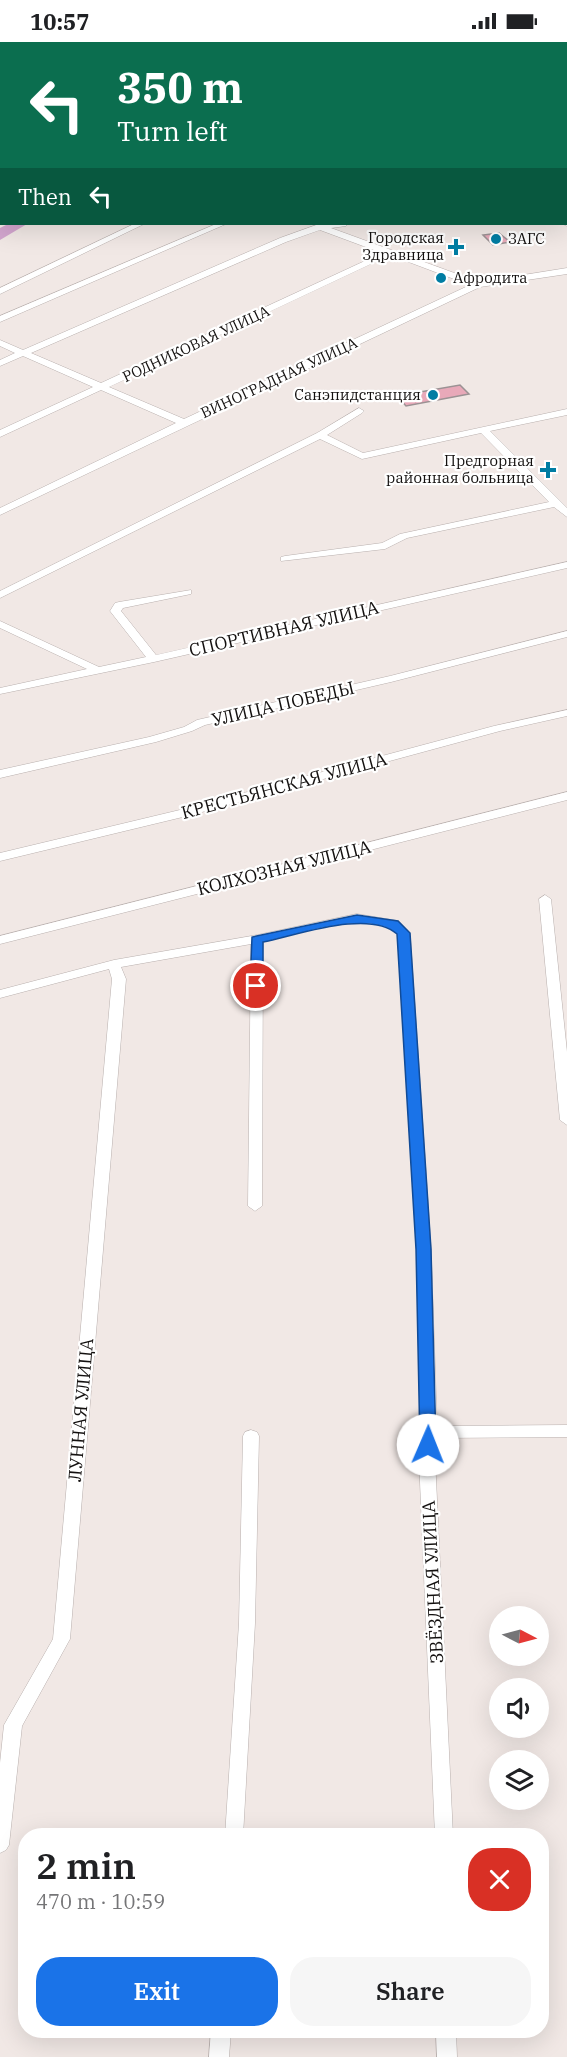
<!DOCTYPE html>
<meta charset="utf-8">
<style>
body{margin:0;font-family:"IBM Plex Serif",serif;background:#f6f6f6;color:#202124;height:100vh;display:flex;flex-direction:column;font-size:22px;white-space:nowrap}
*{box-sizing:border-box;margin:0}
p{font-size:20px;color:#757577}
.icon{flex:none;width:33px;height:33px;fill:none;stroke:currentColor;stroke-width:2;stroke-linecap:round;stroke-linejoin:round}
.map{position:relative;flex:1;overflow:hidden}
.details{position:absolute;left:18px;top:1786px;width:531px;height:210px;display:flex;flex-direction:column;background:#fff;border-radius:24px;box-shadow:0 6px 24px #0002}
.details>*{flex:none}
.banner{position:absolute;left:0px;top:0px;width:567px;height:183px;box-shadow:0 6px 24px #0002;background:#0b6e4f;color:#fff;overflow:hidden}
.needle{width:39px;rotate:96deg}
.controls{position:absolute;left:489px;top:1564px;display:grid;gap:12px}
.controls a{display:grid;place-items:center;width:60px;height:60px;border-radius:50%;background:#fff;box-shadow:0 6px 24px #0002;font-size:30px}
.pin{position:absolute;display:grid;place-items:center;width:51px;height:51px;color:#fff;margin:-26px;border:3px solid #fff;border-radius:50%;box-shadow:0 2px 6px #0007}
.me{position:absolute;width:66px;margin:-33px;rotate:1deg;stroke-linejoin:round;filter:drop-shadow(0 0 4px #0008)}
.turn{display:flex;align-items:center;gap:21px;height:126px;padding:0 18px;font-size:27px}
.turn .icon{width:78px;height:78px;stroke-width:2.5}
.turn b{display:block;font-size:42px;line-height:51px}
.then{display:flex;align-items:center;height:57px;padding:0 18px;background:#0003;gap:12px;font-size:22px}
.round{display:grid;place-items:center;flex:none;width:63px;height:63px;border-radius:24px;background:#f6f6f6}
.head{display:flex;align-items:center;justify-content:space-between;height:102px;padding:0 18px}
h1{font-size:36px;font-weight:600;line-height:45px}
.button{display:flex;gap:12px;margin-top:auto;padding:12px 18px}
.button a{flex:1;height:69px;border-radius:24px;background:#1a73e8;color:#fff;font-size:24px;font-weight:600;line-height:69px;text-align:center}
.button a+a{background:#f6f6f6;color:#202124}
.status{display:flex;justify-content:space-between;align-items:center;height:42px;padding:0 30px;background:#fff;direction:ltr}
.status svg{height:16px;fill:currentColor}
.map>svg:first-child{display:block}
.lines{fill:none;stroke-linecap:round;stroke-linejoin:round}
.river{fill:#d2a5ce;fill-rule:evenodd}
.building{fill:#e8a9b9;stroke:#9b9294;stroke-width:1.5}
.minor-casing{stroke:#b9b0ae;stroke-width:1}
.minor{fill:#fff;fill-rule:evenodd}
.route{fill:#1a73e8;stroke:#114b97;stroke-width:1.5}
.poi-dot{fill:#007da3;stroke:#fff;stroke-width:2}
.labels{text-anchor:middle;stroke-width:4.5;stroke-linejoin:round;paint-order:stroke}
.far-poi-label{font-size:15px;fill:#13100f;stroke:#fff;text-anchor:end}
.far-street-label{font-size:15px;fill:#13100f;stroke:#fff}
.street-label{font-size:18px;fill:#13100f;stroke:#fff}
</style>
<div class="status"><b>10:57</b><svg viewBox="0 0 49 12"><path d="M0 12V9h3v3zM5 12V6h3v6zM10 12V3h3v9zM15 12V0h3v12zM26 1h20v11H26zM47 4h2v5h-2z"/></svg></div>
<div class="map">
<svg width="567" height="2015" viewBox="0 0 567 2015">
<rect width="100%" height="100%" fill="#f1e8e5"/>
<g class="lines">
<path class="river" d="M368,0h15l-16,2z
M8,182h19l-27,16v-12z"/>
</g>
<path class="building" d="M499,191l11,9 -17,3 -10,-10z
M460,343l9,9 -63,12 -9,-10z"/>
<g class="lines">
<defs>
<path id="minor" d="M221,0h9l-10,2z
M354,0h8l-9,2z
M427,0h8v2h-8z
M495,0h8l-9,2z
M566,10h1v4h-1z
M0,53h2v4h-2z
M0,108h2l-2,5z
M566,136h1v4h-1z
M566,177l1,1v6l-4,-2h3z
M134,182h10l-144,70v-6z
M216,182h10l-226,98v-6z
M319,182h28l-1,2 -15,2 148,54 88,-14v6l-87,13 -480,228v-7l176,-85 -75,-33 -101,47v-7l93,-43 -70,-31 -23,10v-6l15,-7 -15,-7v-6l23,10 257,-112zM320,188l62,23 -281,130 -70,-30 255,-111zM390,213l80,30 -286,134 -75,-32z
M359,366l5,3 -2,2 -35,22 36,18 204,-44v6l-77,16 77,77v9l-13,-10 -147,31 -22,11 -104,12v-4l4,-1 97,-13 18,-9 149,-32 -68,-69 -119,26 -42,-20 -320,159v-7l317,-158z
M567,520v6l-413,94 -154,32v-6l87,-19 -87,-41v-7l99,46 47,-10 -36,-46 5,-8 4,-1 72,-12v4l-68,14 -2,3 35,44z
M567,589v6l-176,45 -186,43 -13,6 -36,11 -156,36v-8l149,-33 35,-10 13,-7 193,-44z
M567,668v6l-67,15 -309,84 -191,46v-8l184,-44 310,-83z
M567,750v8l-567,144v-8z
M545,853l6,4 16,153v73l-7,-5 -21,-221z
M357,872l42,7 11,12 21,316 6,177 130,-1v12l-131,1 -1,20 18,378h-18l-16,-378 2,-26 -4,-183 -19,-315c-28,-25 -100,0 -135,8l-1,264 -7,5 -7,-5 3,-262 -130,23 5,12 -56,660 -48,87 -13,119 -3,5 -6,3v-90l4,-38 49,-86 59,-660 -3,-10 -109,29v-8l114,-30 143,-25z
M251,1388l6,2 2,4 -4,187 -12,213h-18l14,-213 4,-187 2,-4z
M211,1989h20l-2,26h-20z
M436,1989h20l1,26h-20z"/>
</defs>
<use href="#minor" class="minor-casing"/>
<use href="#minor" class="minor"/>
</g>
<path class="route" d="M357,873l41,6 12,12 21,316 5,196 -2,4h-12l-2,-4 -4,-196 -19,-315c-28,-25 -99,1 -134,8v44l-7,4 -6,-4 2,-49z"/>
<g class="poi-dot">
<circle cx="496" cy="197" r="6"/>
<path d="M453 196h6v6h6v6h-6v6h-6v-6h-6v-6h6z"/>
<circle cx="441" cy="236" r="6"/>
<circle cx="433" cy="353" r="6"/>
<path d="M545 419h6v6h6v6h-6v6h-6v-6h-6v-6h6z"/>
</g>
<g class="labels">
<g class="far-poi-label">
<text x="444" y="201">Городская<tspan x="444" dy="17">Здравница</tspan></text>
<text x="508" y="202" text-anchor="start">ЗАГС</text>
<text x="453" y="241" text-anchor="start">Афродита</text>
<text x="421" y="358">Санэпидстанция</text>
<text x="534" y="424">Предгорная<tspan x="534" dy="17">районная больница</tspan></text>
</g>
<g class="far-street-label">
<text transform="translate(196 302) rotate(-25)" y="5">РОДНИКОВАЯ УЛИЦА</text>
<text transform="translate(279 336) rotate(-25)" y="5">ВИНОГРАДНАЯ УЛИЦА</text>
</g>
<g class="street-label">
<text transform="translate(284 587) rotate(-13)" y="6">СПОРТИВНАЯ УЛИЦА</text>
<text transform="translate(283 662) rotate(-13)" y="6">УЛИЦА ПОБЕДЫ</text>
<text transform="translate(284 744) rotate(-15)" y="6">КРЕСТЬЯНСКАЯ УЛИЦА</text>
<text transform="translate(284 826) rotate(-14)" y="6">КОЛХОЗНАЯ УЛИЦА</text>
<text transform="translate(81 1368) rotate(-85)" y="6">ЛУННАЯ УЛИЦА</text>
<text transform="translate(433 1540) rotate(-93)" y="6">ЗВЁЗДНАЯ УЛИЦА</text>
</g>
</g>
</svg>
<div class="controls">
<a><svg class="needle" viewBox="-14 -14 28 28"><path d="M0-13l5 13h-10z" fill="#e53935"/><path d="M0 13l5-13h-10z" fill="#757577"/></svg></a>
<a><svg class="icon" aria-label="sound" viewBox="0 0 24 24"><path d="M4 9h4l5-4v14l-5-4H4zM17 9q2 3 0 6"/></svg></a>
<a><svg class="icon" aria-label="layers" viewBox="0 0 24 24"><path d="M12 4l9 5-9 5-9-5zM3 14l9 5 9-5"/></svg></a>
</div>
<div class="pin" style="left:256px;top:944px;background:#d93025"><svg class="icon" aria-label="arrive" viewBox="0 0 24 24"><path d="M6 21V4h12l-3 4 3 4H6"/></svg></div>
<svg class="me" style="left:428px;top:1403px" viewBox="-20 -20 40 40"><circle r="19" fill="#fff"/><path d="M0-13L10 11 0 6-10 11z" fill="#1a73e8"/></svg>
<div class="banner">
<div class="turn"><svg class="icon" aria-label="left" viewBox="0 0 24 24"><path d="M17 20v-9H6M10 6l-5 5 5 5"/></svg><div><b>350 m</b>Turn left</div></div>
<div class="then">Then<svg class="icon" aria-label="left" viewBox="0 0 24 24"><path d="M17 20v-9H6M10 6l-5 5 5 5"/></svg></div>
</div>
<section class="details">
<div class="head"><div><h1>2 min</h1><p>470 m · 10:59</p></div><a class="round" style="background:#d93025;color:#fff"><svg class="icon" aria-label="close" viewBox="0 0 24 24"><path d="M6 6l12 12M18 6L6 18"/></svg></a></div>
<div class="button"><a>Exit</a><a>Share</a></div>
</section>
</div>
